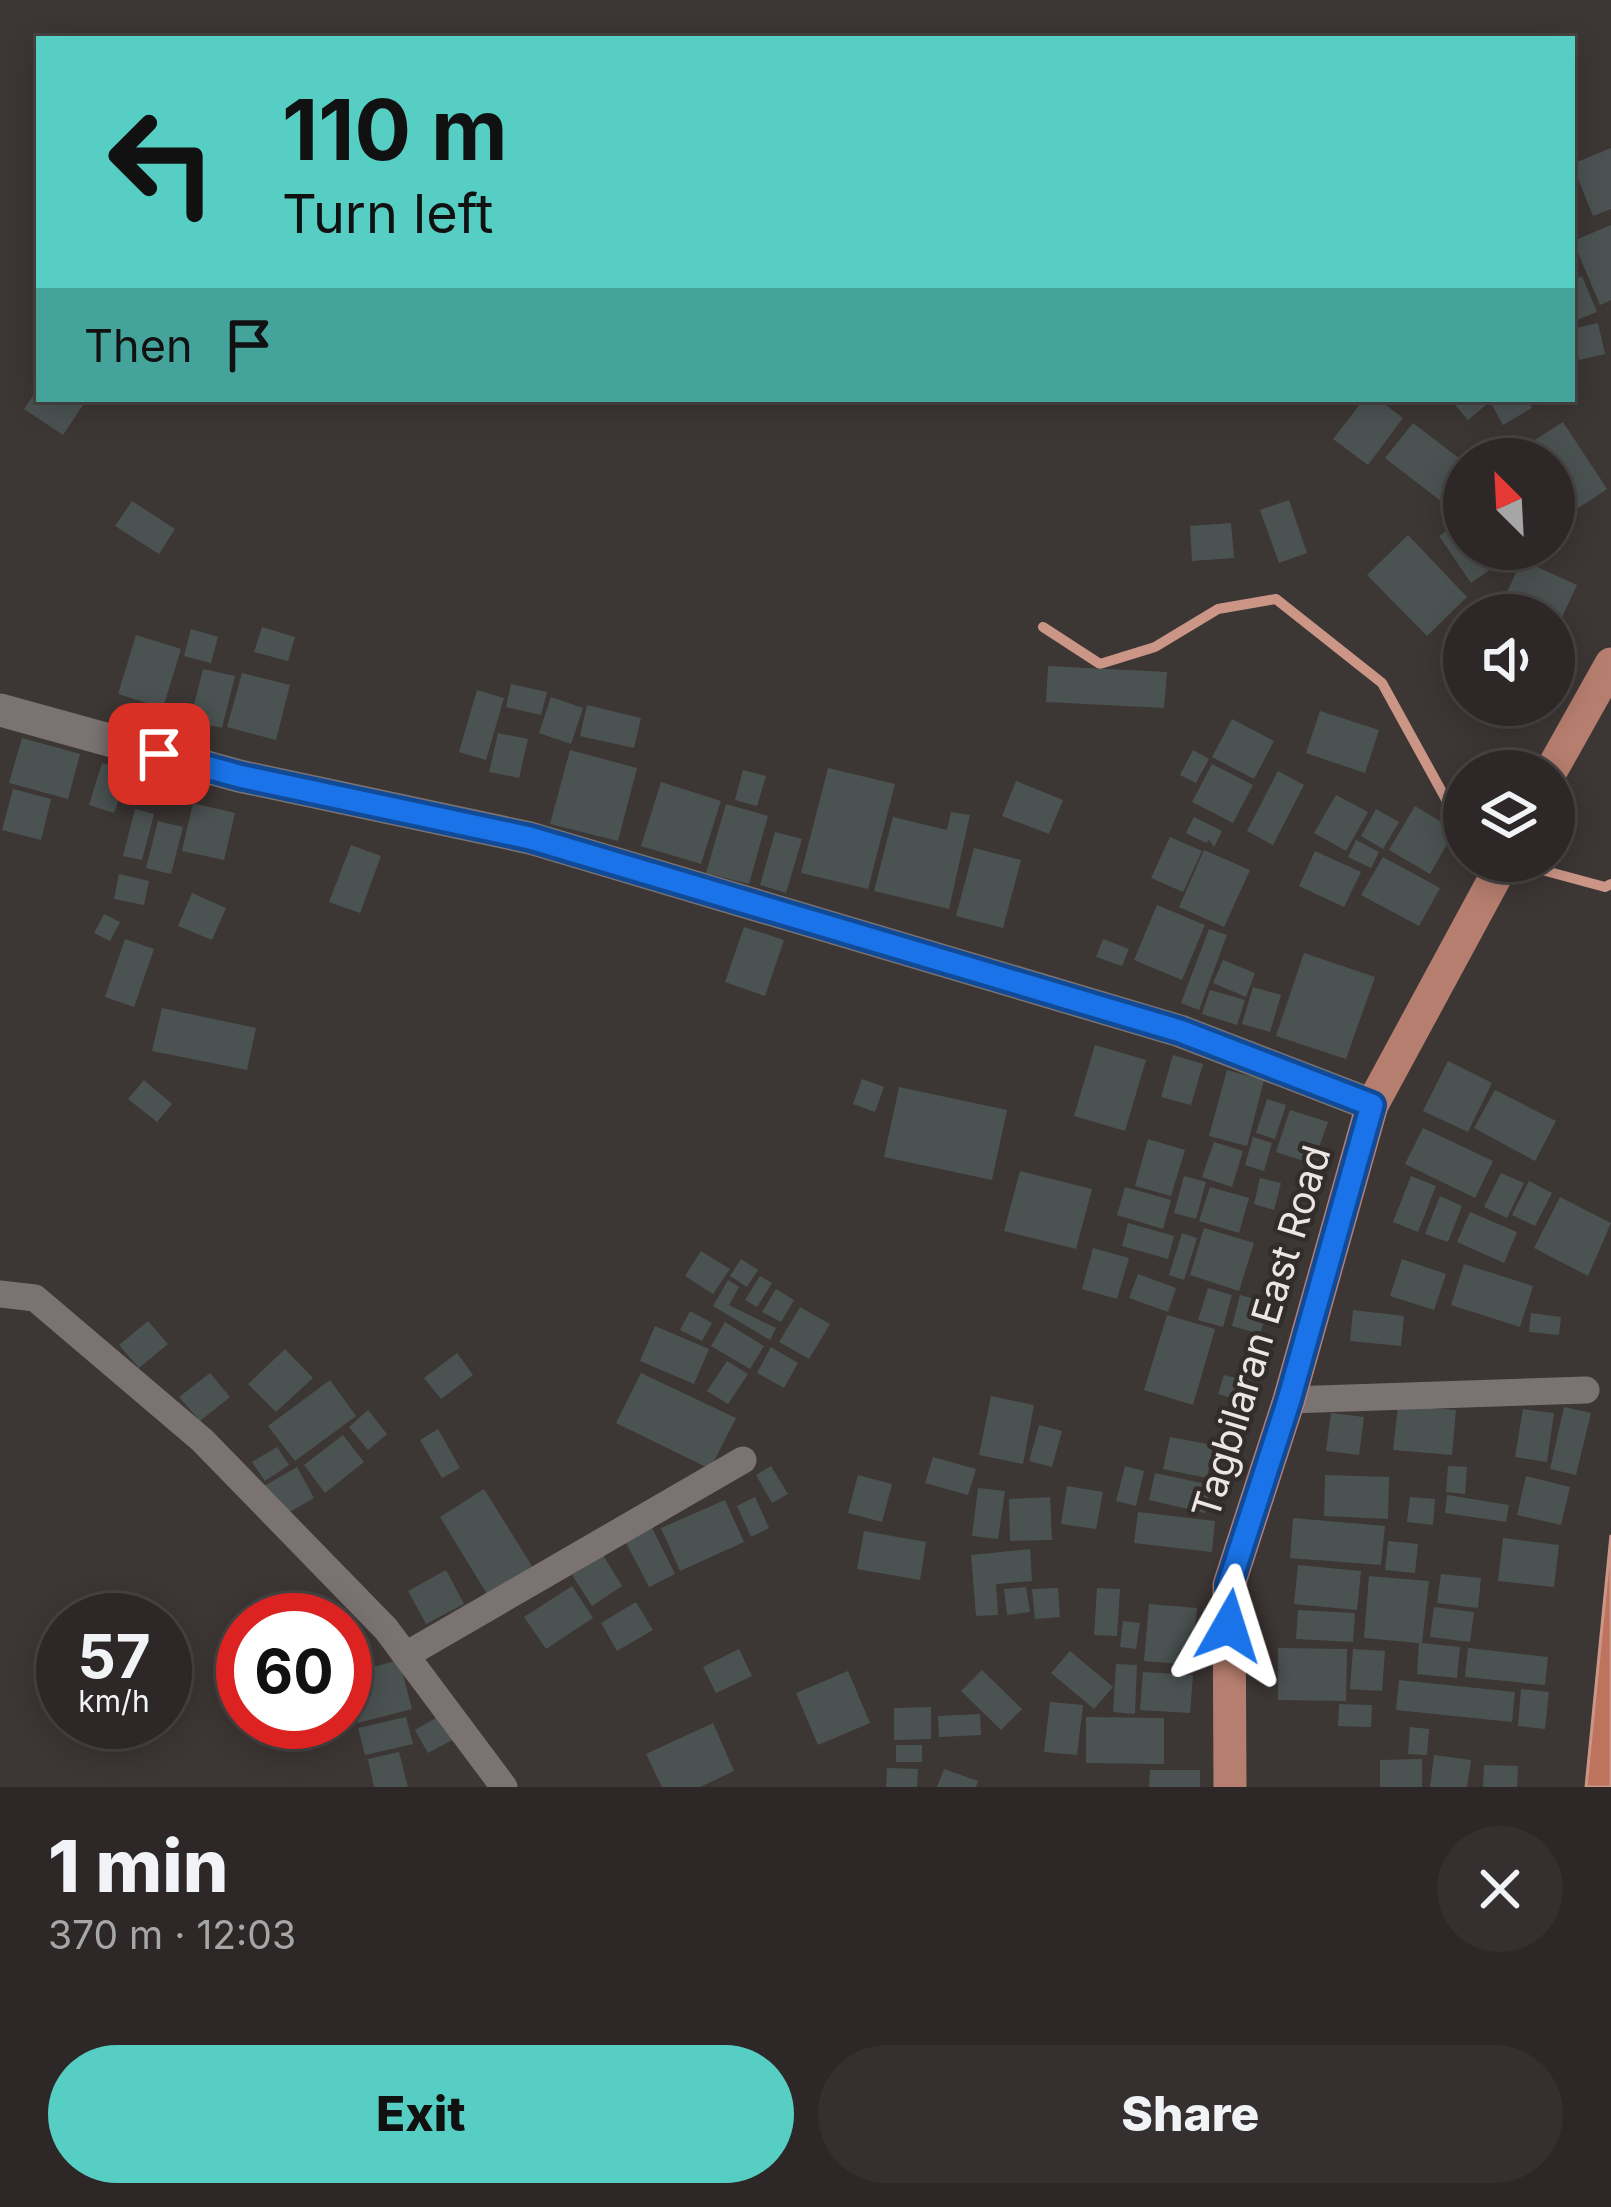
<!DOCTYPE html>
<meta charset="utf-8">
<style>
body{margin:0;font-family:Inter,sans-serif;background:#35302f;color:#f1f3f6;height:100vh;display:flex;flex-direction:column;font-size:45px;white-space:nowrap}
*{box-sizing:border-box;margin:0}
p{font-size:39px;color:#a7a6a7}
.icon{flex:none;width:66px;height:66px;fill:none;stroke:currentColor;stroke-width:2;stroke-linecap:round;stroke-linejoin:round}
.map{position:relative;height:1787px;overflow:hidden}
.panel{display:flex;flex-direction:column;background:#2d2827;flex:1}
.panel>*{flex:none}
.guide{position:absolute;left:36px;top:36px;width:1539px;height:366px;border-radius:0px;box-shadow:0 6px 30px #0003,0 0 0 3px #484444;background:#56cec3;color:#111;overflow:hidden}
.needle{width:78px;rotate:336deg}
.fabs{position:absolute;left:1443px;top:438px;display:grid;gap:24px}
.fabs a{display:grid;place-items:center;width:132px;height:132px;border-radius:50%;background:#2d2827;box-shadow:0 6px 30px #0003,0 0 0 3px #484444;font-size:60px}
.speed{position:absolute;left:36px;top:1593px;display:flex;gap:24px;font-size:60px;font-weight:700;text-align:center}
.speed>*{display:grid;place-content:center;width:156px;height:156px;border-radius:50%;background:#2d2827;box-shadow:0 6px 30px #0003,0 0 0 3px #484444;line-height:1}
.speed small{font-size:30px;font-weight:400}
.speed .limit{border:18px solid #d22;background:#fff;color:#111}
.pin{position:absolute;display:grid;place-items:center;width:102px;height:102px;color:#fff;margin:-51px;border-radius:24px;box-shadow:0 6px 18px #0006}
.me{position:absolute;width:132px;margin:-66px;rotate:6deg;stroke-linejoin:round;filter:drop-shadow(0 0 9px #0008)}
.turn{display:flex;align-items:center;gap:42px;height:252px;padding:0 48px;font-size:54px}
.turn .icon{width:156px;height:156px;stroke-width:2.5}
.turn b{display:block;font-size:84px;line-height:102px}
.then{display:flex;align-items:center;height:114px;padding:0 48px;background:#0003;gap:24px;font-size:45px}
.round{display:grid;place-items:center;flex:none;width:126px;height:126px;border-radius:63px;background:#35302f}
.headline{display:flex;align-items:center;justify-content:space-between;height:204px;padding:0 48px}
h1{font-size:72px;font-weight:800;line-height:90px}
.primary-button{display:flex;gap:24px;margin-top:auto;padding:24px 48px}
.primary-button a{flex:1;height:138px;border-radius:72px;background:#56cec3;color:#111;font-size:48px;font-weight:800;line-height:138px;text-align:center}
.primary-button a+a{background:#35302f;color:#f1f3f6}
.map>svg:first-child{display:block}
.water{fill:#be735f;stroke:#cc9687;stroke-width:3}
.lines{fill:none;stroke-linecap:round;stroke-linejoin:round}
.stream{stroke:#cc9687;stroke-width:10}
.building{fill:#4b5352}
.minor{stroke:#7b7371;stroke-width:27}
.tertiary{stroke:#7b7371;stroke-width:33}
.primary{stroke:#b67e6f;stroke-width:33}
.route-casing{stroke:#114b97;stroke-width:30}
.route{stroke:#1a73e8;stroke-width:21}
.labels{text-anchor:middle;stroke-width:9;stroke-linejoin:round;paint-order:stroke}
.street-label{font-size:39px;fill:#ebe6e5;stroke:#322c2a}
</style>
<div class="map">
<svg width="1611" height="1787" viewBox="0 0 1611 1787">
<rect width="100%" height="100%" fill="#3c3634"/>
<path class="water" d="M1611,1535v252h-25z"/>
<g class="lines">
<path class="stream" d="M1043,627l57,37 55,-17 63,-38 58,-10 106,84 82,149
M1509,861l96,26 6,-3"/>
</g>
<path class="building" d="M1611,148v61l-18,7 -21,-52z
M1611,225v75l-11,5 -27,-64z
M1582,276l15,36 -25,10v-42z
M1598,323l7,31 -26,6 -7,-31z
M39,387v12h48l-24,36 -39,-26z
M1364,399h14l25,19 -35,47 -35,-26z
M1450,399h43l-25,21z
M1502,399h25l5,9 -29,17 -11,-20z
M1563,422l44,67 -36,24 -17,-26v-28h-18l-9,-14z
M1413,423l51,39v19l-18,24 -61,-47z
M1554,499l21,24 -21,18z
M1289,500l18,53 -28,10 -19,-53z
M132,501l43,28 -16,25 -44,-28z
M1464,520v29h35l6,10 -34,24 -32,-47z
M1231,523l3,35 -42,3 -2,-35z
M1408,535l59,62 -40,39 -60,-61z
M1522,560l55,25 -15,32 -55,-25z
M262,627l33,10 -7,24 -34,-9z
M191,629l27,8 -7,26 -27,-7z
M136,635l45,14 -18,59 -45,-14z
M1048,666l119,6 -3,36 -118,-6z
M203,669l32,7 -13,52 -32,-7z
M242,673l48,12 -14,55 -49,-13z
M511,684l36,8 -6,23 -35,-8z
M477,690l27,8 -18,62 -27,-8z
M551,697l32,11 -12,36 -32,-11z
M587,705l54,13 -7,30 -54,-12z
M1320,711l59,19 -14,43 -59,-20z
M1232,719l42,22 -20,38 -42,-22z
M498,733l30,6 -9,39 -30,-6z
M22,738l58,16 -12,45 -59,-16z
M570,750l67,18 -19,73 -68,-17z
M1193,750l16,9 -13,24 -16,-8z
M102,763l26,8 -14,42 -25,-8z
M1212,764l41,21 -20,38 -41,-21z
M828,768l67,16 -27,105 -67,-16z
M743,770l23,6 -9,30 -22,-6z
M1278,771l26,14 -31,60 -26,-14z
M1016,781l47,19 -14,34 -47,-18z
M661,782l60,19 -20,63 -60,-18z
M13,789l38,10 -10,41 -39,-10z
M1336,795l32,17 -22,39 -32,-18z
M193,803l42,10 -11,47 -42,-9z
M726,804l42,12 -19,68 -43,-11z
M1415,806l40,24 -25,44 -41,-24z
M135,809l19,5 -12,46 -19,-4z
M1376,809l23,13 -16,27 -22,-13z
M951,812l19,3 -21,94 -75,-18 19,-74 54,13z
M1194,817l28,14 -8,16 -5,-7 -3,3 -20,-10z
M158,821l25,6 -12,47 -25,-6z
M775,832l27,7 -16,54 -26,-8z
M1170,837l32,14 -19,41 -32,-14z
M1356,840l23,12 -8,16 -23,-11z
M351,845l30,11 -21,57 -31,-11z
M974,848l47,12 -18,68 -47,-12z
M1204,850l46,20 -26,57 -45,-20z
M1315,851l46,21 -17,35 -45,-21z
M1383,857l57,31 -21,38 -58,-31z
M119,874l30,7 -5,24 -30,-6z
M192,893l34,15 -14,32 -34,-14z
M1157,905l48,20 -23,55 -48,-20z
M104,914l16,8 -10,19 -16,-8z
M744,927l40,13 -19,56 -40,-14z
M1209,929l18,6 -28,75 -18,-7z
M125,939l29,10 -20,58 -29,-10z
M1103,939l26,10 -7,17 -26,-9z
M1304,953l71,24 -29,82 -70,-23z
M1223,960l32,13 -9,24 -33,-14z
M1253,987l28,8 -11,37 -28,-8z
M1210,990l35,10 -8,25 -35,-11z
M162,1008l94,20 -9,42 -95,-19z
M1095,1045l51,15 -21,71 -51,-15z
M1173,1055l30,9 -12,41 -30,-8z
M1448,1061l44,22 -24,49 -45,-21z
M1227,1070l37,10 -17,66 -38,-10z
M862,1079l22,8 -9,25 -22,-8z
M144,1080l28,24 -15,18 -29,-23z
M899,1087l108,23 -15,70 -108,-23z
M1495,1090l61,31 -21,40 -61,-33z
M1267,1099l19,6 -11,34 -19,-6z
M1290,1110l38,12 -15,42 -37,-12z
M1423,1128l70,33 -18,37 -70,-34z
M1253,1137l19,6 -8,28 -19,-6z
M1148,1139l37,11 -14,46 -36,-10z
M1214,1142l29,9 -11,36 -30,-10z
M1020,1171l72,18 -16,60 -72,-18z
M1501,1173l23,10 -17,35 -23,-11z
M1184,1176l22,6 -10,37 -22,-6z
M1411,1176l25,10 -18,46 -25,-10z
M1260,1178l21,5 -7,27 -20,-6z
M1529,1181l23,12 -17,33 -23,-11z
M1125,1187l46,13 -8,29 -46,-14z
M1210,1187l39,11 -10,35 -40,-12z
M1440,1196l22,10 -14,36 -23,-8z
M1560,1197l51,26 -23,53 -54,-28z
M1470,1212l47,20 -13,31 -47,-21z
M1128,1223l46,13 -6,23 -46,-13z
M1204,1228l50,15 -15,48 -49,-16z
M1182,1233l15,5 -13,42 -15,-5z
M1093,1248l36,10 -12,41 -35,-10z
M701,1251l29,18 -17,25 -28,-18z
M741,1259l17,11 -11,17 -17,-11z
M1402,1259l44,15 -12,36 -44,-14z
M1464,1264l69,22 -13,41 -69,-22z
M1138,1274l38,14 -8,24 -39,-14z
M760,1276l12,7 -15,24 -12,-7z
M728,1280l11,7 -10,18 47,23 -6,12 -57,-34z
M1208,1288l24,7 -9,32 -25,-7z
M776,1289l18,11 -13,22 -19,-10z
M1240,1295l30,8 -10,31 -28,-8z
M800,1307l30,17 -21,35 -30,-17z
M1353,1310l51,6 -3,30 -51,-5z
M690,1311l22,12 -10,18 -22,-11z
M1531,1313l30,4 -2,18 -30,-3z
M1167,1315l48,14 -22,76 -49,-15z
M148,1321l20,23 -29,24 -20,-23z
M725,1322l39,24 -14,23 -39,-23z
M655,1326l54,23 -15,35 -54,-23z
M771,1347l27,16 -14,25 -27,-15z
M285,1349l28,29 -37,34 -28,-28z
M457,1353l16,22 -32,24 -17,-21z
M727,1361l21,13 -20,30 -21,-13z
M210,1373l20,24 -30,24 -21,-24z
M641,1373l95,45 -26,51 -94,-46z
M1224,1375l24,6 -6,20 -24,-7z
M330,1380l26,36 -61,45 -27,-35z
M991,1396l43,9 -11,59 -44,-9z
M1398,1405l58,5 -4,45 -59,-5z
M1564,1407l27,6 -15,62 -26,-6z
M1523,1409l31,4 -7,49 -32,-5z
M368,1410l19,24 -19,16 -19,-23z
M1331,1413l33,4 -5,38 -33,-4z
M1039,1425l23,6 -10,36 -23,-6z
M438,1429l22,39 -18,10 -22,-38z
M343,1435l21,27 -39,31 -21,-28z
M1170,1437l43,8 -6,33 -44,-9z
M277,1447l12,18 -24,16 -13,-19z
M933,1457l43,12 -8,26 -43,-12z
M771,1466l17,28 -16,9 -16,-28z
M1125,1466l19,5 -8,35 -20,-5z
M1448,1466l19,1 -2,27 -19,-2z
M297,1467l17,31 -33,19 -17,-31z
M1155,1473l56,12 -6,28 -56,-13z
M858,1475l34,9 -10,38 -34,-9z
M1325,1475l64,2 -1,42 -64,-3z
M1526,1476l44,11 -9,38 -44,-10z
M1067,1486l36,6 -7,37 -35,-5z
M978,1488l27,3 -7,48 -26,-3z
M484,1489l51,82 -45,28 -50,-82z
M1447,1495l62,10 -3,17 -61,-9z
M755,1497l14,31 -18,9 -14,-31z
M1050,1497l2,43 -42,1 -1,-42z
M1410,1497l25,2 -2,26 -26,-3z
M725,1500l19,42 -64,29 -19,-43z
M1138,1512l77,9 -3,31 -78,-9z
M1293,1518l92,8 -4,39 -91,-7z
M650,1524l25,50 -26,13 -26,-50z
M864,1531l62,11 -6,38 -63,-11z
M1503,1538l56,7 -5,42 -56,-6z
M1388,1541l30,3 -3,29 -30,-3z
M1030,1549l2,32 -36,3 2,31 -22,1 -5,-61z
M603,1555l19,31 -30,20 -20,-31z
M1298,1565l63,6 -4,39 -63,-6z
M446,1570l18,34 -38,20 -18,-33z
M1441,1574l40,4 -3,30 -41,-5z
M1369,1576l60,5 -7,62 38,4 -3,31 -40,-4 2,-31 -55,-5z
M572,1586l21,32 -47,31 -22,-32z
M1026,1587l4,25 -23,3 -3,-26z
M1058,1588l2,29 -25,2 -3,-30z
M1097,1588l23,1 -3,47 -23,-1z
M636,1602l17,28 -36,21 -16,-28z
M1149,1604l48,4 -5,57 -48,-4z
M1434,1607l40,5 -4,30 -40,-5z
M1298,1610l57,3 -2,29 -57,-3z
M1123,1621l17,2 -4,26 -16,-2z
M1278,1648l69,1 -1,52 -68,-1z
M1468,1648l80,9 -3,28 -80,-8z
M739,1649l13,27 -36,17 -13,-26z
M1353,1649l32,2 -3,40 -32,-2z
M1070,1651l43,36 -19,22 -43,-36z
M399,1660l13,49 -54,14 -12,-49z
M1116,1664l21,1 -2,49 -22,-2z
M982,1670l40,39 -21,21 -40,-39z
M848,1671l22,52 -52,22 -22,-52z
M1143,1672l50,3 -3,38 -50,-3z
M1399,1680l116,12 -3,30 -116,-12z
M1521,1689l28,3 -4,37 -27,-3z
M1050,1702l33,3 -6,50 -33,-3z
M1339,1704l33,1 -1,22 -33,-1z
M931,1707v32l-37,1v-32z
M443,1714l13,24 -28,15 -13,-23z
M980,1714l1,21 -42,2 -1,-21z
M406,1717l7,27 -48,11 -7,-27z
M1086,1717l78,1v46l-78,-1z
M713,1723l21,48 -34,16h-38l-16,-33z
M1410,1727l19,2 -2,26 -19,-1z
M896,1745h26v17h-26z
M399,1752l9,35h-34l-6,-28z
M1434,1755l37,5 -4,27h-37z
M1422,1759v28h-42v-27z
M1484,1765l34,1 -1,21h-34z
M887,1768l31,1 -1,18h-31z
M944,1769l34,12 -2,6h-39z
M1150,1770h50v17h-51z"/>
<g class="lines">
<path class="minor" d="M0,1294l35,4 167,142 184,189 118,158
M1289,1400l297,-10
M406,1655l337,-195"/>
<path class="tertiary" d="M0,710l239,66 291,62 650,193 192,74"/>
<path class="primary" d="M1551,771l60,-107
M1230,1787l-1,-202 60,-185 83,-295 132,-244"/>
</g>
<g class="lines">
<defs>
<path id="route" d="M159,754l80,22 291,62 650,193 192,74 -83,295 -60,185v41"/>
</defs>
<use href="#route" class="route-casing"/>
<use href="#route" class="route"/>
</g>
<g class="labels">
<g class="street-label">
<text transform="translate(1261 1332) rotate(-73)" y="14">Tagbilaran East Road</text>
</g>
</g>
</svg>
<div class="fabs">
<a><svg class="needle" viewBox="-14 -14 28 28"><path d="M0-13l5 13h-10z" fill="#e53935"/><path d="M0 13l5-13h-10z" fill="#a7a6a7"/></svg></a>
<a><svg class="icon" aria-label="sound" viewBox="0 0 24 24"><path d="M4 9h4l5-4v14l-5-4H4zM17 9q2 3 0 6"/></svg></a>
<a><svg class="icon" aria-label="layers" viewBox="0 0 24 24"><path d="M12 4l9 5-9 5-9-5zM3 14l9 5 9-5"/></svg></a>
</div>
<div class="speed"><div>57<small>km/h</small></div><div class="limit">60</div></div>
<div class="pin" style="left:159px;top:754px;background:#d93025"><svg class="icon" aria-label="arrive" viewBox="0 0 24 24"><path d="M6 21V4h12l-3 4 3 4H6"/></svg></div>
<svg class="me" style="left:1229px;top:1626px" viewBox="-20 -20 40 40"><path d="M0-17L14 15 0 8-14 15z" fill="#1a73e8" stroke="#fff" stroke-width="4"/></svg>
<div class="guide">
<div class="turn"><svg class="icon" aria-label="left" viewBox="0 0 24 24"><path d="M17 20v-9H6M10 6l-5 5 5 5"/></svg><div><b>110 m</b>Turn left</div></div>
<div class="then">Then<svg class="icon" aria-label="arrive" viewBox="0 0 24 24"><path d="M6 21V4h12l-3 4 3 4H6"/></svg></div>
</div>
</div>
<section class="panel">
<div class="headline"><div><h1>1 min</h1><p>370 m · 12:03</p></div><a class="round"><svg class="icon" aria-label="close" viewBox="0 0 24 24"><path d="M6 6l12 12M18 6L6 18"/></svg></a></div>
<div class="primary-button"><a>Exit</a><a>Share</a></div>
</section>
